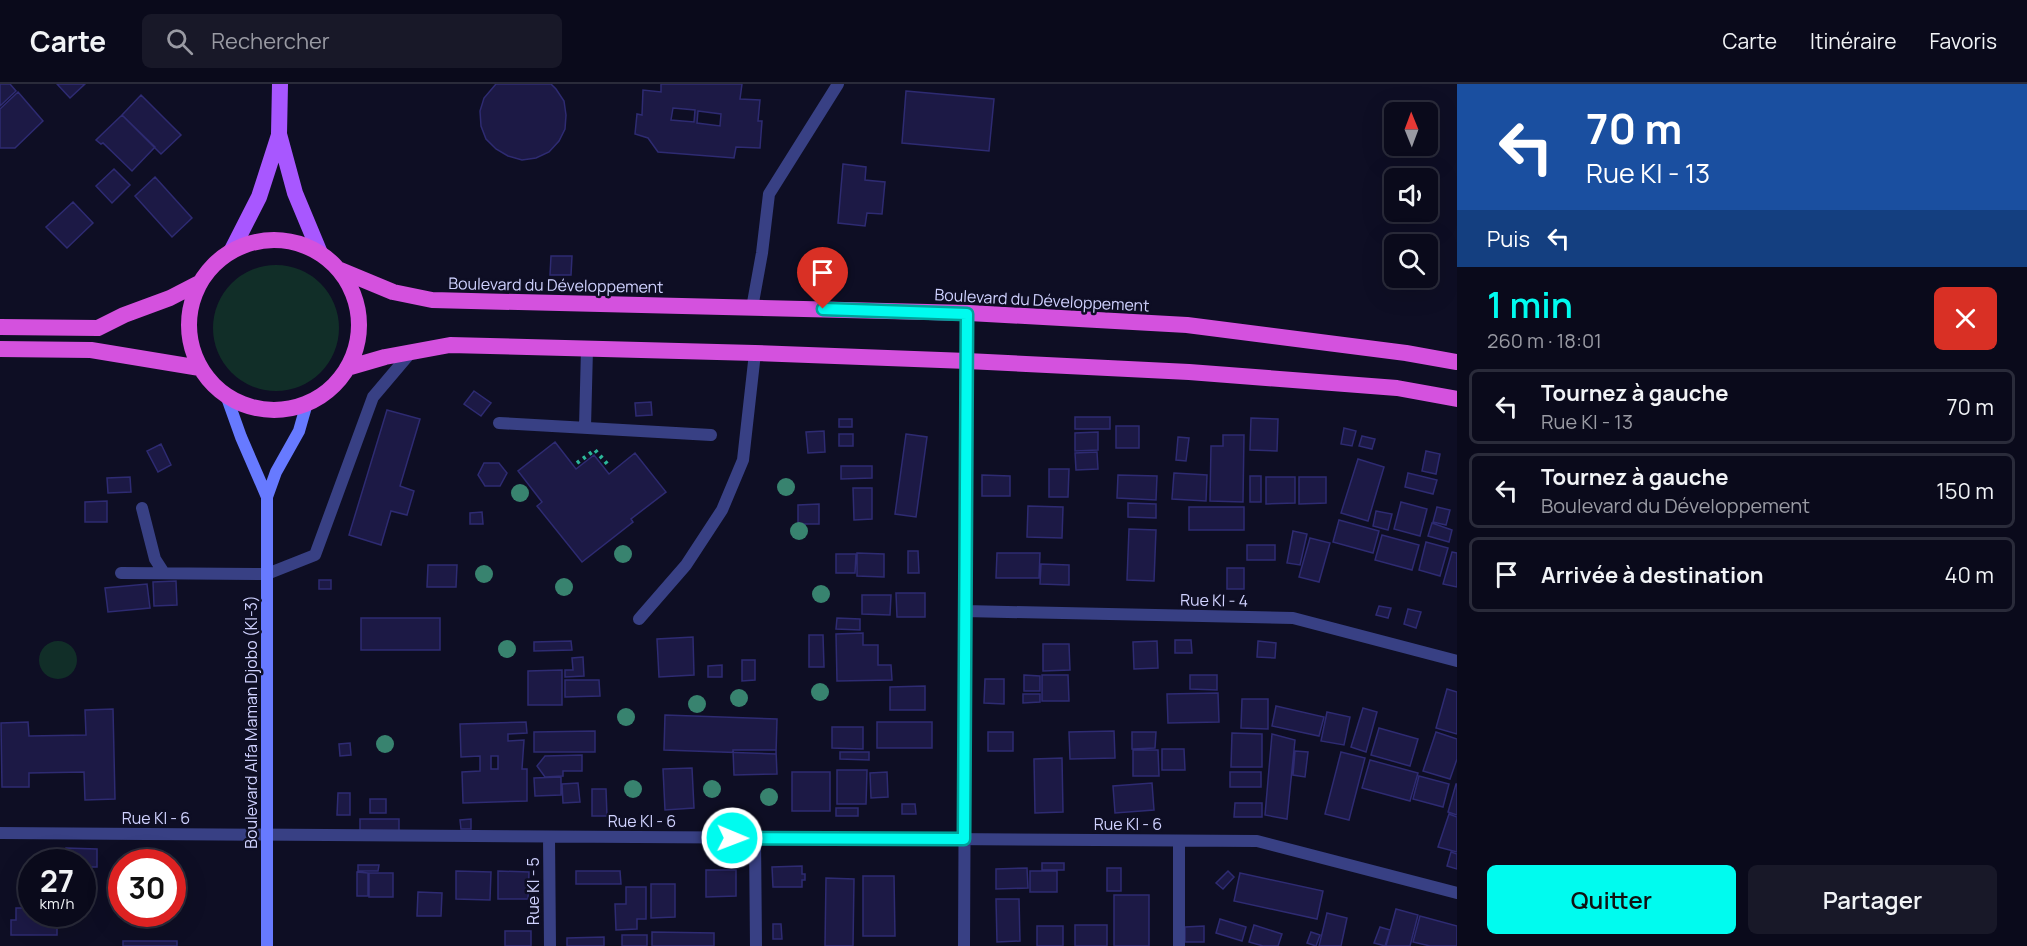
<!DOCTYPE html>
<html lang="fr">
<meta charset="utf-8">
<style>
body{margin:0;font-family:Manrope,sans-serif;background:#181828;color:#f1f3f6;height:100vh;display:flex;flex-direction:column;font-size:22px;white-space:nowrap}
*{box-sizing:border-box;margin:0}
p{font-size:20px;color:#999aa3}
.icon{flex:none;width:33px;height:33px;fill:none;stroke:currentColor;stroke-width:2;stroke-linecap:round;stroke-linejoin:round}
.map{position:relative;flex:1;overflow:hidden}
.sheet{display:flex;flex-direction:column;background:#0a0a1b;width:570px}
.sheet>*{flex:none}
.banner{background:#1a4fa0;color:#fff;overflow:hidden}
.needle{width:39px;rotate:359deg}
.tools{position:absolute;left:1384px;top:18px;display:grid;gap:12px}
.tools a{display:grid;place-items:center;width:54px;height:54px;border-radius:9px;background:#0a0a1b;box-shadow:0 6px 24px #0002,0 0 0 2px #2a2b3a;font-size:30px}
.speed{position:absolute;left:18px;top:765px;display:flex;gap:12px;font-size:30px;font-weight:700;text-align:center}
.speed>*{display:grid;place-content:center;width:78px;height:78px;border-radius:50%;background:#0a0a1b;box-shadow:0 6px 24px #0002,0 0 0 2px #2a2b3a;line-height:1}
.speed small{font-size:15px;font-weight:400}
.speed .limit{border:9px solid #d22;background:#fff;color:#111}
.pin{position:absolute;display:grid;place-items:center;width:51px;height:51px;color:#fff;margin:-62px -26px;border-radius:50% 50% 50% 0;rotate:-45deg;box-shadow:0 0 6px #0007}
.pin .icon{rotate:45deg}
.me{position:absolute;width:66px;margin:-33px;rotate:91deg;stroke-linejoin:round;filter:drop-shadow(0 0 4px #0008)}
.turn{display:flex;align-items:center;gap:21px;height:126px;padding:0 30px;font-size:27px}
.turn .icon{width:78px;height:78px;stroke-width:2.5}
.turn b{display:block;font-size:42px;line-height:51px}
.then{display:flex;align-items:center;height:57px;padding:0 30px;background:#0003;gap:12px;font-size:22px}
.round{display:grid;place-items:center;flex:none;width:63px;height:63px;border-radius:9px;background:#181828}
.head{display:flex;align-items:center;justify-content:space-between;height:102px;padding:0 30px}
h1{font-size:36px;font-weight:600;line-height:45px;color:#00fbef}
.button{display:flex;gap:12px;margin-top:auto;padding:12px 30px}
.button a{flex:1;height:69px;border-radius:9px;background:#00fbef;color:#111;font-size:24px;font-weight:600;line-height:69px;text-align:center}
.button a+a{background:#181828;color:#f1f3f6}
ul{padding:0;list-style:none}
li{display:flex;align-items:center;gap:18px;height:75px;margin:0 12px 9px;padding:0 18px;border:3px solid #2a2b3a;border-radius:9px}
li div{flex:1}
li b{display:block;font-size:22px}
li em{font-style:normal}
header{display:flex;align-items:center;gap:36px;box-sizing:border-box;height:84px;padding:0 30px;background:#0a0a1b;border-bottom:2px solid #2a2b3a}
header strong{font-size:28px}
nav{display:flex;gap:33px;margin-inline-start:auto;font-size:21px}
.search{width:420px;height:54px;background:#181828;display:flex;align-items:center;gap:15px;box-sizing:border-box;padding:0 21px;border-radius:9px;color:#999aa3;font-size:22px}
main{display:flex;flex:1;min-height:0}
.map>svg:first-child{display:block}
.green{fill:#112e28}
.building{fill:#1c1945;stroke:#2e2b72;stroke-width:1.5;fill-rule:evenodd}
.lines{fill:none;stroke-linecap:round;stroke-linejoin:round}
.path{stroke:#2cb79a;stroke-width:4;stroke-dasharray:3 4.5;stroke-linecap:butt}
.service{stroke:#384084;stroke-width:12}
.minor{stroke:#384084;stroke-width:12}
.secondary{stroke:#677aff;stroke-width:12}
.primary{stroke:#a857ff;stroke-width:16}
.trunk{stroke:#d451de;stroke-width:16}
.tree{fill:#38836f}
.route-casing{stroke:#00a39b;stroke-width:15}
.route{stroke:#00fbef;stroke-width:10}
.labels{text-anchor:middle;stroke-width:5;stroke-linejoin:round;paint-order:stroke}
.street-label{font-size:16px;fill:#d0d2ff;stroke:#0e0e24}
</style>
<header>
<strong>Carte</strong>
<div class="search"><svg class="icon" aria-label="search" viewBox="0 0 24 24"><circle cx="10" cy="10" r="6"/><path d="M15 15l6 6"/></svg>Rechercher</div>
<nav><a>Carte</a><a>Itinéraire</a><a>Favoris</a></nav>
</header>
<main>
<div class="map">
<svg width="1457" height="862" viewBox="0 0 1457 862">
<rect width="100%" height="100%" fill="#0e0e24"/>
<path class="green" d="M213 244a63 63 0 1 1 126 0a63 63 0 1 1-126 0Z
M39 576a19 19 0 1 1 38 0a19 19 0 1 1-38 0Z"/>
<path class="building" d="M0,0h10l6,7 -16,15z
M57,0h28l-15,14z
M496,0h55l5,5 8,12 2,14 -1,14 -6,12 -10,11 -13,6 -14,2 -14,-4 -12,-7 -10,-10 -5,-13 -1,-15 4,-13z
M661,0h81l-2,15 20,1 -2,21h4l-2,27 -24,-1 -2,11 -76,-6 -10,-14 -13,-4 2,-20 5,1 1,-25 18,2zM673,24l22,2 -1,12 -23,-2zM698,27l23,3 -1,12 -23,-3z
M906,7l88,8 -5,52 -87,-8z
M18,8l25,29 -28,27h-15v-39z
M141,11l40,40 -20,19 -39,-39z
M122,31l33,32 -23,24 -29,-28 -2,1 -5,-4z
M843,80l23,3 -1,13 20,2 -3,32 -15,-1 -2,13 -27,-3z
M114,85l16,16 -18,18 -16,-17z
M155,93l37,41 -20,19 -37,-41z
M73,118l20,21 -26,25 -21,-21z
M551,172h21l-1,19h-21z
M474,307l17,12 -10,13 -17,-12z
M651,318l1,13 -16,1 -1,-13z
M387,326l33,9 -20,67 14,5 -7,24 -16,-4 -10,34 -32,-10z
M1075,333h35v12h-35z
M1251,334l27,1 -1,32 -27,-1z
M839,335h13v8h-13z
M1116,342h23v22h-23z
M1344,344l12,3 -4,15 -11,-2z
M824,347l1,21 -17,1 -2,-21z
M1098,348v18l-23,1v-18z
M839,350h14v12h-14z
M906,350l21,3 -11,80 -21,-3z
M1223,351h21l-1,67 -33,-1 1,-55h12z
M1362,352l13,3 -3,10 -13,-3z
M1178,353l11,1 -3,23 -10,-1z
M555,358l21,27 18,-14 15,19 26,-21 31,39 -35,27 2,3 -51,40 -45,-56 5,-4 -24,-31z
M161,360l10,21 -13,7 -11,-21z
M1426,367l14,3 -4,20 -14,-3z
M1097,368l1,17 -22,1 -1,-17z
M1358,375l26,8 -16,54 -27,-8z
M484,379h15l8,10 -7,13h-15l-7,-11z
M841,382h31v12l-31,1z
M1049,385h20l-1,28h-19z
M1174,389l33,2 -1,26 -34,-2z
M1408,389l29,7 -4,14 -28,-7z
M982,391l28,1v20h-28z
M1118,391l39,1 -1,24 -39,-2z
M1250,392h11v26h-11z
M130,393l1,15 -23,1 -1,-15z
M1266,393h29v26l-29,1z
M1299,393h27v26l-27,1z
M853,404h19v31l-18,1z
M107,417v21h-22v-20z
M1401,418l26,7 -7,27 -26,-7z
M1128,419l28,1v14l-28,-1z
M819,420v20h-21v-19z
M1028,422l35,1 -1,31 -35,-1z
M1189,423h55v23h-55z
M1437,423l13,3 -4,15 -13,-3z
M1376,427l16,3 -4,16 -15,-4z
M482,428l1,12h-13v-11z
M1339,436l40,11 -6,22 -40,-11z
M1432,439l20,7 -3,12 -21,-6z
M1129,445l27,1 -2,51 -27,-1z
M1293,447l14,3 -7,31 -13,-2z
M1382,451l37,10 -7,25 -37,-10z
M1310,454l20,5 -11,39 -20,-5z
M1426,458l22,6 -8,28 -21,-6z
M1247,461h28v15h-28z
M908,467h10l1,22h-11z
M1452,468l5,1v34l-14,-3z
M857,469l27,1v23l-27,-1z
M997,469h43l-1,25h-43z
M836,470h20l-1,19h-19z
M1041,480l28,1v20l-29,-1z
M428,481h29l-1,22h-29z
M1227,484h17v21h-17z
M319,496h12v9h-12z
M176,497l1,24 -23,1 -1,-24z
M147,500l3,24 -42,4 -3,-24z
M896,509h29v24h-28z
M862,511h29l-1,20 -28,-1z
M1379,522l12,2 -3,10 -12,-3z
M1408,525l13,3 -5,16 -12,-4z
M361,534h79v32h-79z
M837,534l23,1v11l-24,-1z
M863,549v12h15v20h13l1,15 -55,1 -1,-47z
M809,551h14l1,32h-15z
M693,553l1,38 -35,2 -2,-38z
M1175,556h16l1,13h-17z
M571,557l1,9 -38,1v-9z
M1157,557l1,27 -24,1 -1,-27z
M1258,557l18,2 -1,15 -18,-1z
M1043,560h26l1,26 -27,1z
M583,573l1,19 -19,1v-7h8l-1,-12z
M742,576h13v20l-13,1z
M722,581v12h-14v-11z
M562,586v35h-34v-34z
M1024,591l16,1v15h-16z
M1042,591h26l1,26h-27z
M1190,591h27v15l-27,-1z
M985,595h19v25l-20,-1z
M565,596h34l1,16 -35,1z
M925,602v24h-35v-23z
M1447,605l10,3v42l-21,-6z
M1218,609l1,29 -51,1 -1,-29z
M1023,610h17v8l-17,1z
M1242,615h26v30l-27,-1z
M1276,622l48,11 -5,19 -47,-10z
M1363,624l14,4 -11,40 -15,-5z
M113,625l2,90 -30,1 -1,-28 -55,1v14h-27l-1,-64 27,-1 1,14 57,-1 -1,-25z
M1327,628l23,5 -6,28 -23,-4z
M665,631l112,4 -1,35 -112,-4z
M526,638l1,11 -19,1v7l16,-1 -2,29h5v32l-64,2 -1,-31 18,-1v-15l-19,1 -1,-33zM491,672h7v13h-7z
M877,638h55v26h-55z
M832,643h31v22l-31,-1z
M1379,644l39,11 -8,27 -39,-11z
M595,647v21h-61v-20z
M1114,647l1,27 -45,1 -1,-27z
M988,648h25v19h-25z
M1132,648h24l-1,16 -23,1z
M1436,648l21,7v20l-7,20 -27,-8z
M1232,649l30,1v33h-31z
M1272,650l23,6 -8,79 -22,-4z
M350,659l1,12 -11,1 -1,-12z
M1162,665h22l1,21h-23z
M733,666h43l1,24 -43,1z
M1133,666h25l1,26h-26z
M1295,667l13,1 -3,25 -12,-2z
M840,668h29v8l-29,-1z
M1341,668l24,6 -16,62 -24,-6z
M582,671v16h-19v5l-18,1 -8,-11 8,-10z
M1062,674l1,54 -28,1 -1,-54z
M1370,676l48,13 -8,28 -48,-13z
M692,684l2,40 -29,2 -2,-41z
M837,686h30l-1,34h-29z
M792,688h38v39h-38z
M887,688l1,25 -17,1 -1,-25z
M1230,688h31v15h-31z
M1419,692l30,8 -6,23 -30,-8z
M561,693v18l-26,1 -1,-18z
M578,699l2,19 -17,1 -1,-19z
M1152,699l2,27 -39,3 -2,-27z
M1456,700h1v31l-9,-3z
M592,705h14l1,27h-15z
M338,709h12v22h-13z
M370,715h16v14h-16z
M1235,719h27v14h-28z
M902,720h13l1,10h-14z
M836,724h22v8h-22z
M1449,730l8,3v35l-19,-5z
M360,735h39v12h-39z
M471,735v10h-10l-1,-9z
M66,764l31,1v18h-15v-5h-16z
M1451,768l6,2v15l-10,-3z
M1042,779h22v7h-22z
M358,781h21l-1,6h-20z
M802,782v8h3v6h-3v7h-29l-1,-20z
M1027,784l1,20 -32,1v-20z
M1107,784h14v23h-14z
M706,786h30v26l-30,1z
M456,787l35,1 -1,28 -34,-1z
M498,787l31,1 -1,27h-30z
M576,787h44l1,13h-45z
M1030,787h27v21h-27z
M1228,787l6,6 -11,12 -7,-6z
M357,788l11,1v23h-11z
M369,789h24v24h-24z
M1240,789l83,18 -6,28 -83,-18z
M863,792h31l1,60h-32z
M826,794l28,1 -1,67h-28z
M651,800h24v33l-24,1z
M626,803h20v32h-9v10l-21,1 -1,-26h11z
M418,808l24,1 -1,23h-24z
M1114,811h35v51h-35z
M996,815h23l1,42 -23,1z
M16,824h16v6h25v21h-46v-15h5z
M1396,825l22,6 -8,31h-24z
M1327,829l20,5 -6,28h-22z
M1420,832l37,10v20h-27l-17,-4z
M1220,835l26,8 -4,14 -26,-8z
M773,840h8l1,15h-9z
M1075,841h32v21h-32z
M1254,841l28,9 -4,12h-15l-14,-4z
M1037,842h26v20h-26z
M1204,842v16h-19v-15z
M1380,843l10,3 -5,16 -11,-3z
M505,847h26v15h-26z
M652,848l62,1v13h-62z
M1311,848l9,3 -4,11 -9,-3z
M622,851h25v11h-25z
M604,853v9h-37v-8z
M123,857h54v5h-54z"/>
<g class="lines">
<path class="path" d="M577,379l18,-13 15,17"/>
<path class="service" d="M752,224l10,-55 7,-59 69,-110
M499,339l212,12
M585,343l2,-78
M142,424l13,51 9,14
M121,489l146,1 48,-19 58,-158 39,-46
M639,535l47,-54 36,-55 21,-50 12,-107"/>
<path class="minor" d="M965,527l328,7 164,43
M0,749l1257,8 200,52
M549,753l1,109
M755,754l1,108
M964,862l3,-632
M1179,862v-105"/>
<path class="secondary" d="M226,311l15,42 26,60
M267,862v-449l9,-25 23,-41 8,-28"/>
<path class="primary" d="M280,0l-1,50 16,59 25,60
M232,166l27,-53 20,-62"/>
<path class="trunk" d="M189 241a85 85 0 1 1 170 0a85 85 0 1 1-170 0Z
M340,186l53,22 39,8 537,13 218,12 219,28 51,9
M0,243l98,1 26,-13 46,-17 29,-15
M0,265l91,1 109,18
M347,284l38,-11 65,-12 305,8 212,8 222,11 208,16 60,11"/>
</g>
<g class="tree">
<circle cx="786" cy="403" r="9"/>
<circle cx="520" cy="409" r="9"/>
<circle cx="799" cy="447" r="9"/>
<circle cx="623" cy="470" r="9"/>
<circle cx="484" cy="490" r="9"/>
<circle cx="564" cy="503" r="9"/>
<circle cx="821" cy="510" r="9"/>
<circle cx="507" cy="565" r="9"/>
<circle cx="820" cy="608" r="9"/>
<circle cx="739" cy="614" r="9"/>
<circle cx="697" cy="620" r="9"/>
<circle cx="626" cy="633" r="9"/>
<circle cx="385" cy="660" r="9"/>
<circle cx="633" cy="705" r="9"/>
<circle cx="712" cy="705" r="9"/>
<circle cx="769" cy="713" r="9"/>
</g>
<g class="lines">
<defs>
<path id="route" d="M732,754l232,1 3,-525 -144,-5"/>
</defs>
<use href="#route" class="route-casing"/>
<use href="#route" class="route"/>
</g>
<g class="labels">
<g class="street-label">
<text transform="translate(556 201) rotate(1)" y="6">Boulevard du Développement</text>
<text transform="translate(1042 216) rotate(3)" y="6">Boulevard du Développement</text>
<text transform="translate(1214 516) rotate(1)" y="6">Rue KI - 4</text>
<text transform="translate(251 638) rotate(-90)" y="6">Boulevard Alfa Maman Djobo (KI-3)</text>
<text x="156" y="740">Rue KI - 6</text>
<text x="642" y="743">Rue KI - 6</text>
<text x="1128" y="746">Rue KI - 6</text>
<text transform="translate(533 807) rotate(-90)" y="6">Rue KI - 5</text>
</g>
</g>
</svg>
<div class="tools">
<a><svg class="needle" viewBox="-14 -14 28 28"><path d="M0-13l5 13h-10z" fill="#e53935"/><path d="M0 13l5-13h-10z" fill="#999aa3"/></svg></a>
<a><svg class="icon" aria-label="sound" viewBox="0 0 24 24"><path d="M4 9h4l5-4v14l-5-4H4zM17 9q2 3 0 6"/></svg></a>
<a><svg class="icon" aria-label="search" viewBox="0 0 24 24"><circle cx="10" cy="10" r="6"/><path d="M15 15l6 6"/></svg></a>
</div>
<div class="speed"><div>27<small>km/h</small></div><div class="limit">30</div></div>
<div class="pin" style="left:823px;top:225px;background:#d93025"><svg class="icon" aria-label="arrive" viewBox="0 0 24 24"><path d="M6 21V4h12l-3 4 3 4H6"/></svg></div>
<svg class="me" style="left:732px;top:754px" viewBox="-20 -20 40 40"><circle r="17" fill="#00fbef" stroke="#fff" stroke-width="3"/><path d="M0-11L8 9 0 5-8 9z" fill="#fff"/></svg>
</div>
<section class="sheet">
<div class="banner">
<div class="turn"><svg class="icon" aria-label="left" viewBox="0 0 24 24"><path d="M17 20v-9H6M10 6l-5 5 5 5"/></svg><div><b>70 m</b>Rue KI - 13</div></div>
<div class="then">Puis<svg class="icon" aria-label="left" viewBox="0 0 24 24"><path d="M17 20v-9H6M10 6l-5 5 5 5"/></svg></div>
</div>
<div class="head"><div><h1>1 min</h1><p>260 m · 18:01</p></div><a class="round" style="background:#d93025;color:#fff"><svg class="icon" aria-label="close" viewBox="0 0 24 24"><path d="M6 6l12 12M18 6L6 18"/></svg></a></div>
<ul>
<li><svg class="icon" aria-label="left" viewBox="0 0 24 24"><path d="M17 20v-9H6M10 6l-5 5 5 5"/></svg><div><b>Tournez à gauche</b><p>Rue KI - 13</p></div><em>70 m</em></li>
<li><svg class="icon" aria-label="left" viewBox="0 0 24 24"><path d="M17 20v-9H6M10 6l-5 5 5 5"/></svg><div><b>Tournez à gauche</b><p>Boulevard du Développement</p></div><em>150 m</em></li>
<li><svg class="icon" aria-label="arrive" viewBox="0 0 24 24"><path d="M6 21V4h12l-3 4 3 4H6"/></svg><div><b>Arrivée à destination</b></div><em>40 m</em></li>
</ul>
<div class="button"><a>Quitter</a><a>Partager</a></div>
</section>
</main>
